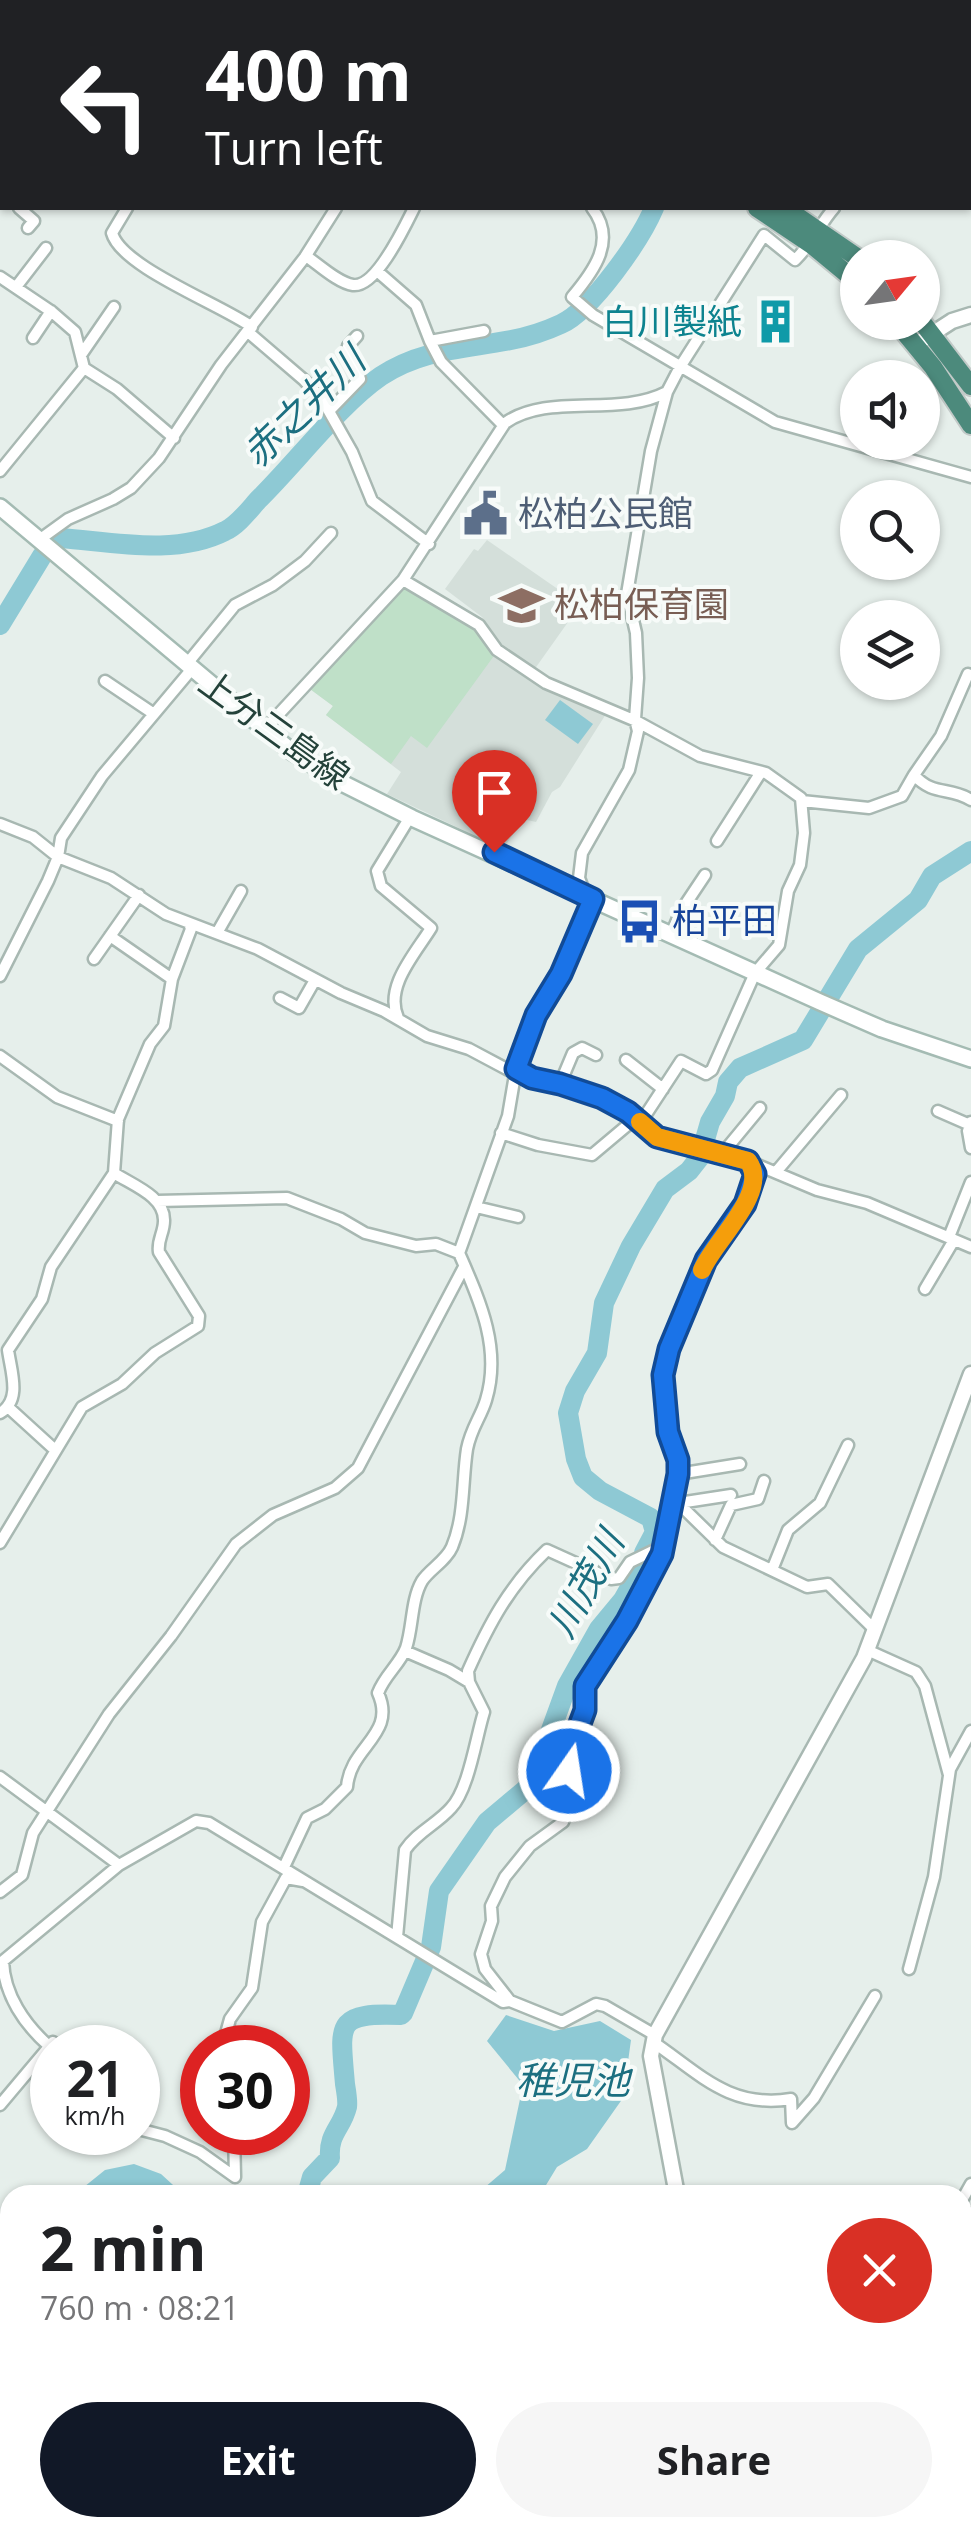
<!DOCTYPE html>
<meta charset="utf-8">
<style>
body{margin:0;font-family:"Open Sans","Noto Sans JP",sans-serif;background:#f6f6f6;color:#202124;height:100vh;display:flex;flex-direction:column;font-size:38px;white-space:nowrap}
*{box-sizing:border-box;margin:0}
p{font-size:32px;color:#757577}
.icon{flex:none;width:55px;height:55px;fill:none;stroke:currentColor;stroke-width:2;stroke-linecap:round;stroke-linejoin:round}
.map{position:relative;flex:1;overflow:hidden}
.side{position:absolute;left:0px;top:2185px;width:972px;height:352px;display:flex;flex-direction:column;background:#fff;border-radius:30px 30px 0 0;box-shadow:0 2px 8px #0004}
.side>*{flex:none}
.guide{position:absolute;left:0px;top:0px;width:972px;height:210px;box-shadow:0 2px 8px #0004;background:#202124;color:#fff;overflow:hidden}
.needle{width:65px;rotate:61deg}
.controls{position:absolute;left:840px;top:240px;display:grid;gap:20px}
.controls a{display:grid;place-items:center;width:100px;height:100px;border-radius:50%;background:#fff;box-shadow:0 2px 8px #0004;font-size:50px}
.speed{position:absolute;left:30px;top:2025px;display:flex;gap:20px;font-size:50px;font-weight:700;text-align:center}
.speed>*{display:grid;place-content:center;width:130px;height:130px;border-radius:50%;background:#fff;box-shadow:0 2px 8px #0004;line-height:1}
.speed small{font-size:25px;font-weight:400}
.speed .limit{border:15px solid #d22;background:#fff;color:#111}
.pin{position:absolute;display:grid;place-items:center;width:85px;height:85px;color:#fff;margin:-102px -42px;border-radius:50% 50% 50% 0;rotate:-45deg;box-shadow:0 0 10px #0007}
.pin .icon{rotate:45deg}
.me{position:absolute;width:110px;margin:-55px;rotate:13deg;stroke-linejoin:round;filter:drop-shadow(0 0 8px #0008)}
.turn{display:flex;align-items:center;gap:35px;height:210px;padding:0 40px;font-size:45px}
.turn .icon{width:130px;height:130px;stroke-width:2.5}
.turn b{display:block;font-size:70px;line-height:85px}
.round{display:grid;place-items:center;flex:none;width:105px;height:105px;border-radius:52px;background:#f6f6f6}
.overview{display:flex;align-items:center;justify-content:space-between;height:170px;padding:0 40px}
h1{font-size:60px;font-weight:700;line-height:75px}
.primary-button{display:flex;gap:20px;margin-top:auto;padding:20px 40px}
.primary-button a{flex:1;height:115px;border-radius:60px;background:#111827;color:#fff;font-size:40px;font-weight:700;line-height:115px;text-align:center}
.primary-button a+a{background:#f6f6f6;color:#202124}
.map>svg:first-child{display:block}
.built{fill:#d4dfda}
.green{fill:#bfe0c8}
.water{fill:#8ec9d4}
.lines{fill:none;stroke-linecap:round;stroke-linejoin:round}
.river{stroke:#8ec9d4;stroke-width:20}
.minor-casing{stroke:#a8b8b2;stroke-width:15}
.tertiary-casing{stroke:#a8b8b2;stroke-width:19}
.secondary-casing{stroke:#a4bbb3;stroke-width:20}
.trunk-casing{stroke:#c2cac8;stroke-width:22}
.motorway-casing{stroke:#c2cac8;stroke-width:25}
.minor{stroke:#fff;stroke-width:10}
.tertiary{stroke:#fff;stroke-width:14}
.secondary{stroke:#fff;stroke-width:15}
.trunk{stroke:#4c8a7c;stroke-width:18}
.motorway{stroke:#2f6f62;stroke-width:20}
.route-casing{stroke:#114b97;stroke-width:25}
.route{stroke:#1a73e8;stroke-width:18}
.slow{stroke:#f59e0b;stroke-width:18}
.labels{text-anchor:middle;stroke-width:8;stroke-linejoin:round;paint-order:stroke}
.culture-label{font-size:35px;fill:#0d838f;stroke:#f7fbf9;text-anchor:end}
.service-label{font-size:35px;fill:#4e5e75;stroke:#f7fbf9;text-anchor:start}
.education-label{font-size:35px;fill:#785e54;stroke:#f7fbf9;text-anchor:start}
.street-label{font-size:35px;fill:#24423a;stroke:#f7fbf9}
.transit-label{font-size:35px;fill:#164399;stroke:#f7fbf9;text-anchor:start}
.water-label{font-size:38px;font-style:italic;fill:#1c6f80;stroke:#f7fbf9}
</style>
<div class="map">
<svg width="971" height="2536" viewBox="0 0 971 2536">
<rect width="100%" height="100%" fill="#e6efeb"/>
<path class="built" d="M487,540l88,61 3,7 -44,62 -26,-18 -26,-35 -37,-28 29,-40 4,2z
M404,586l129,95 73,33 -46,73 -8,5 -16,30 -13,-3 -20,30 -116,-55 14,-22 -75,-57 7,-9 -23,-17z"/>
<path class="green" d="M404,586l70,40 22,27 -69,95 -16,-12 -20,28 -65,-49 7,-9 -23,-17z"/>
<path class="water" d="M560,700l33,24 -15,20 -33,-24z
M506,2015l48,16 46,-10 31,19 -8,58 -36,51 -30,18 -17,28h-56v-7l21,-18 18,-85 -36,-44z
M134,2164l27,10 23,21h-110l31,-25z"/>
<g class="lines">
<path class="river" d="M747,0v2
M0,625l42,-69 19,-18c52,4 115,18 164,-7 13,-6 24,-21 33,-31 37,-36 82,-96 123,-124 41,-27 83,-27 130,-36 16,-3 35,-9 50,-16 31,-14 80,-85 93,-116
M307,2195l5,-18 18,-19c-2,-25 12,-30 17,-51 1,-6 -1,-17 -2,-23 -5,-60 -11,-72 56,-69l2,-2 28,-66 8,-56 48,-69 44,-37 36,-99 32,-57 24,-29 22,-39 -1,-8 11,-21 -4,-14 -51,-27 -17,-14 -7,-18 -8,-46 7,-22 22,-38 7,-50 27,-57 34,-57 24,-18 11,-14 10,-35 15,-26 3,-14 12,-14 63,-28 55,-91 60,-49 14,-24 39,-25"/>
<defs>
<path id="minor" d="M149,0l5,2
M605,0l5,2
M11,2l2,-2
M69,2l1,-2
M440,2v-2
M771,2l1,-2
M0,11h2
M970,98l1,-1
M0,123l2,-4
M0,191l2,2
M19,208l15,13 -6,7
M127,208l-15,25c9,34 110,72 140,94
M592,208c25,32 2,63 -20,89l21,18 182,107 196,55
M306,256c12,8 32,27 47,29 23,3 52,-59 61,-77
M377,271l39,34 14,36 11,21 62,63
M0,277l52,35 23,20 9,36 33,21 57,49
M16,287l30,-39
M248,332l56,48 18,19 30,53 20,49 57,43
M33,338l18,-27
M430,341l54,-10
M81,355l33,-48
M329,411l31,-32 -12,-33 9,-10
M0,471l84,-103
M39,540l29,-21 45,-20 18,-11 28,-30 62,-93 84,-108 31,-49
M403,580l76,45 18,25 49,33 90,38 64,35 66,17 35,25 3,35 -4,32 -12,26 -9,54 -24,28 -43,97 -6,4 -25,-13 -40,61
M186,665l49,-60 38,-20 32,-24 26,-28
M105,681l49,33
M265,729l138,-149 102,-157c44,-31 112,-5 162,-31
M914,775l27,-39 27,-62
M802,801l67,7 33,-12 12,-21c20,22 35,11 57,25
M0,824l33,13 25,20 53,21 55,36 92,35 83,44 43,18 43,25 42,13 45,24
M717,841l44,-69
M586,896l-7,-18 3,-25 47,-83 9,-39 -3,-12 3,-41 -2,-45 -9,-39 24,-143 16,-59 13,-25 84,-132 31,25c17,-16 24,-35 39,-52
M217,933l24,-42
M671,935l10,-24 24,-36
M110,936l62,43
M94,959l45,-64
M0,976l48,-95 10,-24 3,-19 41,-62 89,-106
M280,998l19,10 16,-28
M398,1018c-14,-31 17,-64 33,-90l-50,-42 -4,-15 33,-54
M0,1056l57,41 61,24
M626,1060l37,29
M516,1069l16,9 69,20 27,13 29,26 91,24 69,29 50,13 104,44
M560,1084l13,-31 9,-5 14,7
M938,1111l32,14
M971,1122l-3,9 3,17
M501,1133l37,12 54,10 44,-37
M722,1154l38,-46
M776,1172l65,-77
M157,1201l130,-3 54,21 24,14 51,13 20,-2 23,9c20,46 43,95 27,147 -5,17 -15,28 -19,49 -5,32 -2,67 -15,98 -6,14 -22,22 -30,34 -11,19 -9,46 -16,67 -6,16 -22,28 -28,45 19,42 -28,53 -31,94l-22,22 -18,9 -23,49
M476,1207l42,10
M949,1237l22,-55
M459,1253l49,-137 8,-47 20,-54 25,-41 32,-75
M925,1289l29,-49
M9,1408l45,41
M0,1413c22,-13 11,-41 8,-63l34,-51 9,-32 63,-94 4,-54 32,-75 14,-18 8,-47 19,-50 -2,-6
M678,1474l62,-10
M673,1498l50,49 84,40 21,-3 46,45
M679,1503l52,-8
M715,1540l16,-35 27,-6 6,-18
M0,1543l82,-136 40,-23 33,-31 43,-27 1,-10 -40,-64c-2,-12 5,-19 5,-31 1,-25 -32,-36 -50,-48
M772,1570l16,-40 32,-27 28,-58
M867,1650l49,22 9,14 24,89
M405,1651l44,19 20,12
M0,1777l119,88
M0,1892l22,-17 11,-42 76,-119 62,-78 65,-92 37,-29 62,-27 23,-20 106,-201
M397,1937l8,-87c12,-18 32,-26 46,-42 18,-19 25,-71 33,-96l-15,-30 -1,-11c21,-47 41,-85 79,-121l64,29 8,-1 11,-16 33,-16
M909,1969l25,-92 16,-108 21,-38
M510,2001l-25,-32 -4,-15 11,-33 -1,-15 14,-29 25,-31 33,-24 4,-11 2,-58 16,-44v-23l58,-93 19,-39 16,-80v-14l-10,-28 -3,-69 41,-103 39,-56 9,-22 -1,-14 -5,-7
M653,2042c46,31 76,67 138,57l1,24 22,-25 61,-102
M49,2046c-24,-21 -45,-51 -46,-85l116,-96 77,-44 13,2 294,179 7,-1 52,21 34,-18 9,2 50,29
M222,2048l8,-29 22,-31 10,-66 24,-44 17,3
M0,2105l53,-63 8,6
M138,2129l27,7 35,16 35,25
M234,2132l1,45
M962,2200l9,-16
M962,2210l9,5
M962,2341l9,-11
M0,2391l10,8
M962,2476l9,-14
M0,2495l10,11
M962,2526l9,5
M154,2528l13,8
M746,2536l4,-8
M834,2536l7,-8"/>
<path id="tertiary" d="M915,345l37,-24 19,-6
M677,2195l-26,-139 4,-21 209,-377 107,-284"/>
<path id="secondary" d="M0,507l291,244 49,31 72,36 408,184 62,27 89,30"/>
<path id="trunk" d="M337,0l5,2
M384,0l5,2
M757,208l55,37 46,38
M785,208l73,50
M896,322l37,45 38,58
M922,322l49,64"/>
<path id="motorway" d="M962,2415l9,-14
M0,2431l10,9
M0,2455l10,8
M87,2528l10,8
M123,2528l12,8
M880,2536l7,-8"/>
</defs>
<use href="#minor" class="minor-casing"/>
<use href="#tertiary" class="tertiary-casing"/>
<use href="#secondary" class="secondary-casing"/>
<use href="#trunk" class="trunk-casing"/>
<use href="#motorway" class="motorway-casing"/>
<use href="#minor" class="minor"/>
<use href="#tertiary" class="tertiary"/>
<use href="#secondary" class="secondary"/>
<use href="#trunk" class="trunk"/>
<use href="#motorway" class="motorway"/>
</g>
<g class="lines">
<defs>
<path id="route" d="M494,852l99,47 -32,75 -25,41 -20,54 16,9 28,6 42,14 26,14 29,25 91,24 7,13 -10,30 -39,56 -37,89 -6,26 5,57 10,28v14l-16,80 -35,67 -42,65v24l-16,43v18"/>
</defs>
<use href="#route" class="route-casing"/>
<use href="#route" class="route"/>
<path class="slow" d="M640,1122l17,15 91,24c23,30 -34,80 -46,109"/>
</g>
<defs>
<symbol id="building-bare" viewBox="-9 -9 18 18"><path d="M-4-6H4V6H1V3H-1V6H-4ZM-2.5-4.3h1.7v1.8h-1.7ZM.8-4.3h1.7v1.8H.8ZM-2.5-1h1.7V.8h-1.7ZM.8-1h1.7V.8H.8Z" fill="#0f9aa8" stroke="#f7fbf9" stroke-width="2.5" paint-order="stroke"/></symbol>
<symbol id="civic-bare" viewBox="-9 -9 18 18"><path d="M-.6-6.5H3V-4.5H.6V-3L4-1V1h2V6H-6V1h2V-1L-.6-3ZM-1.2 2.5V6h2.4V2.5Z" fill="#5c6f8a" stroke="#f7fbf9" stroke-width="2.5" paint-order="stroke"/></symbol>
<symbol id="school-bare" viewBox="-9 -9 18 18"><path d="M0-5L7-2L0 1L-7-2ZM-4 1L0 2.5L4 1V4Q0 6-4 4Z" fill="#8d6e63" stroke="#f7fbf9" stroke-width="2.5" paint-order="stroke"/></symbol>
<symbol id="bus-bare" viewBox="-9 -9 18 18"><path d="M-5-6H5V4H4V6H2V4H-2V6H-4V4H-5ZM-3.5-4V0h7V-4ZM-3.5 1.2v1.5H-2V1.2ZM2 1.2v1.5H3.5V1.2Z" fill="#1a4fb4" stroke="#f7fbf9" stroke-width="2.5" paint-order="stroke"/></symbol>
</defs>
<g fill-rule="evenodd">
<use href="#building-bare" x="744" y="290" width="63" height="63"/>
<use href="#civic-bare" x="454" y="482" width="63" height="63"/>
<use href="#school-bare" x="490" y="574" width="63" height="63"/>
<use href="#bus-bare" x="608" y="890" width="63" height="63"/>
</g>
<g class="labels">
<g class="culture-label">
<text x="742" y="334">白川製紙</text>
</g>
<g class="service-label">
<text x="518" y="526">松柏公民館</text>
</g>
<g class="education-label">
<text x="554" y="617">松柏保育園</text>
</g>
<g class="street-label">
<text transform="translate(274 730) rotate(36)" y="12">上分三島線</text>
</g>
<g class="transit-label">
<text x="672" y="933">柏平田</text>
</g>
<g class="water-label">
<text transform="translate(304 407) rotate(-44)" y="13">赤之井川</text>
<text transform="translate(586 1584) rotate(-61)" y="13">川茂川</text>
<text x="573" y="2094">稚児池</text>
</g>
</g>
</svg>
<div class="controls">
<a><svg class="needle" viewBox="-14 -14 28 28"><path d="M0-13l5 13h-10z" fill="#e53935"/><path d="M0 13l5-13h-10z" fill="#757577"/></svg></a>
<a><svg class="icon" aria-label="sound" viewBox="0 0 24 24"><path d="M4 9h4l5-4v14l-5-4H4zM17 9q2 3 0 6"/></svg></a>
<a><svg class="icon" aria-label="search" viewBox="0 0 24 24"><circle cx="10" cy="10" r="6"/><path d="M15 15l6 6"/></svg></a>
<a><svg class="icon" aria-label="layers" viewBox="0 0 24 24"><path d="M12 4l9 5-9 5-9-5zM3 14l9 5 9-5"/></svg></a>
</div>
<div class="speed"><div>21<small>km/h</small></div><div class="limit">30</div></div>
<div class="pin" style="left:494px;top:852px;background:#d93025"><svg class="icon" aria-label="arrive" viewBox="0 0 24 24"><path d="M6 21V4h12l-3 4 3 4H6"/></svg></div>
<svg class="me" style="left:569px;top:1771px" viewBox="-20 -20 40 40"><circle r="17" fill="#1a73e8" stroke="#fff" stroke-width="3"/><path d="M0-11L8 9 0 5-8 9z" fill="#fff"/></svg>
<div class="guide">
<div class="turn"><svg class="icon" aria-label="left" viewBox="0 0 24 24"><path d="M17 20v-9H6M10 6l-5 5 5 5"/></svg><div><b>400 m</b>Turn left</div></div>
</div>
<section class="side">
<div class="overview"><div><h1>2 min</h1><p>760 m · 08:21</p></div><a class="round" style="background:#d93025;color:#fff"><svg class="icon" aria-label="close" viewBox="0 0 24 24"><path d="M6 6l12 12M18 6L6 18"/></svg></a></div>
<div class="primary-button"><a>Exit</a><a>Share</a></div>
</section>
</div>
